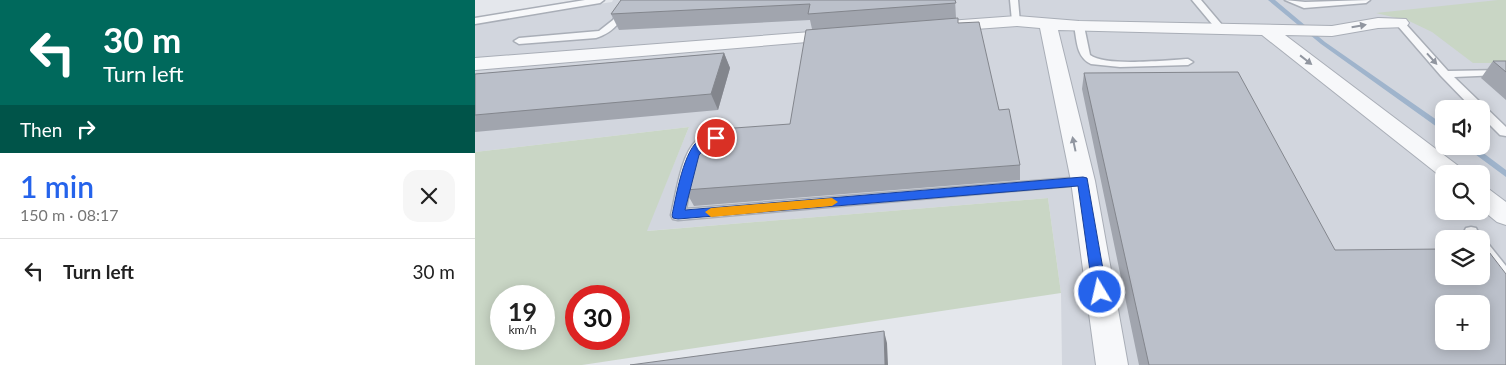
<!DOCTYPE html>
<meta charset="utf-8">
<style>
body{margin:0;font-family:Lato,sans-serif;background:#f6f6f6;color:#222;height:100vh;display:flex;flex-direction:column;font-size:19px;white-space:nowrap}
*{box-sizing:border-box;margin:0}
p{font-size:16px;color:#767676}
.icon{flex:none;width:28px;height:28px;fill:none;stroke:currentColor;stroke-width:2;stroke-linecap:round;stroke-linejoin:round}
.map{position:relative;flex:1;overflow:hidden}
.sheet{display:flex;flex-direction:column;background:#fff;width:475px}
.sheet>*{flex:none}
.top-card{background:#00695c;color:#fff;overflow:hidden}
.fabs{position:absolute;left:960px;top:100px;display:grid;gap:10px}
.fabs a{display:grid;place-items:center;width:55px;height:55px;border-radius:10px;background:#fff;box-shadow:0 2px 12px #0003;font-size:25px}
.speed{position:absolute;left:15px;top:285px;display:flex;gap:10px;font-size:25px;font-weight:700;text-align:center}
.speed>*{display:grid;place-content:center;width:65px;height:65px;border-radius:50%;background:#fff;box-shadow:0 2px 12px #0003;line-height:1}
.speed small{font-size:12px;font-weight:400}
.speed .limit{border:8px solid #d22;background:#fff;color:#111}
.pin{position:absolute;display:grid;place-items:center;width:42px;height:42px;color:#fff;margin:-21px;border:2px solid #fff;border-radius:50%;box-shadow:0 1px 5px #0007}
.me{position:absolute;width:55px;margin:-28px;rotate:351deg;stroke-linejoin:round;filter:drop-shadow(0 0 4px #0008)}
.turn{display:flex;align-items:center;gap:18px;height:105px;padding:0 20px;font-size:22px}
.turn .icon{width:65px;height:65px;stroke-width:2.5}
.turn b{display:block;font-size:35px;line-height:42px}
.then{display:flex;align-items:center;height:48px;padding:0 20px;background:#0003;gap:10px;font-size:19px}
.round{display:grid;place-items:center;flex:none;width:52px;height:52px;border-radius:15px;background:#f6f6f6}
.summary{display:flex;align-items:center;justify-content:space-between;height:85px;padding:0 20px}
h1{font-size:30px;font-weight:600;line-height:38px;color:#2563eb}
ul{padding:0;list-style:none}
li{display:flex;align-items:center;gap:15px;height:65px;padding:0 20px;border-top:1px solid #e0e0e0}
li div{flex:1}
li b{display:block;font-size:19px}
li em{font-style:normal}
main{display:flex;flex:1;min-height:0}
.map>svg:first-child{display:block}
.built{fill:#d2d6de;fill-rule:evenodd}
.green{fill:#c9d6c5;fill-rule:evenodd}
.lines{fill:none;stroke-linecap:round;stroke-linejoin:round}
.stream{fill:#9fb4cc;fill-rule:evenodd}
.service-casing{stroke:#a9aeb7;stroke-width:3}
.minor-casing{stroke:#a9aeb7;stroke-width:2}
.service{fill:#f7f8fa;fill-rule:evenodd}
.minor{fill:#f7f8fa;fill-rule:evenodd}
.wall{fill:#a1a5ae}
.shaded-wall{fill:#83868d}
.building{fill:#bbc0ca;stroke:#83868d;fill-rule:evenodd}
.oneway{fill:#9196a0}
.route{fill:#2563eb;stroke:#184099}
.slow{fill:#f59e0b}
</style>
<main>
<section class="sheet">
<div class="top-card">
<div class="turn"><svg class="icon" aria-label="left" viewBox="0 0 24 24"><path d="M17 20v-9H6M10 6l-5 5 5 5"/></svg><div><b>30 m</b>Turn left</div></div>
<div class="then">Then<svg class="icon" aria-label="right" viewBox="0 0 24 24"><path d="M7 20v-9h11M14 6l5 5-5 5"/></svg></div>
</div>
<div class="summary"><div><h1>1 min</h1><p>150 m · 08:17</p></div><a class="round"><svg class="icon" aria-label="close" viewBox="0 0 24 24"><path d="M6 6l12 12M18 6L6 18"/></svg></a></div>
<ul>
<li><svg class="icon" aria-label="left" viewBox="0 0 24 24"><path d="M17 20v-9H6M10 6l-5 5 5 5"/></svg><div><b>Turn left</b></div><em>30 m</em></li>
</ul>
</section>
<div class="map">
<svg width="1031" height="365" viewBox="0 0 1031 365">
<rect width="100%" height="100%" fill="#e4e7ec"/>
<path class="built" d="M138,0h893v365h-444l-1,-72 -13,-95 -402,33 43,-104 -214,25v-129l137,-21zM969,109h37v37h-37zM969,174h37v37h-37zM969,239h37v37h-37zM969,304h37v37h-37z"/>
<path class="green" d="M1023,0h8v63h-33l-41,-31 -23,-11 -33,-8z
M214,127l-42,104 401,-33 13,95 -479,72h-107v-213zM26,296h43v43h-43zM101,296h43v43h-43z"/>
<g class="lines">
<path class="stream" d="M793,0h7l50,42 119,83v7l-123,-88z
M989,146h10l32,24v7z"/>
<defs>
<path id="service" d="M110,0h19l-4,3 -125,21v-6z
M150,0h8c-9,17 -17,32 -37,38l-77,6 -5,-3 5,-3 80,-7 14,-11z
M535,0h8l2,23h-6l-2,-2z
M717,0h9l22,26v4h-6z
M810,0l20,2 65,-2 -4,3 -62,5z
M925,20l3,1 45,50 56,-1 1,2 -5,3 -46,2 52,50v9l-6,-1 -19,-19v-7h-8l-32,-33 -44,-51 -2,-2z
M604,23l5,3 6,29c15,12 78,5 98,4l5,3 -5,3 -68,2 -29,-3c-15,-7 -14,-24 -17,-38z
M243,134l4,1 2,3 -2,3c-6,1 -14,1 -19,7 -10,11 -14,46 -17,61l397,-32 4,1 2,3 -2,3 -4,1 -405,35 -5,-1 -2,-4c5,-20 10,-60 25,-74 5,-5 15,-6 22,-7z
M996,227l5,1 6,12 4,1 20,25v16l-5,-2 -20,-25v-16h-13l-4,-7 2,-4z"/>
<path id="minor" d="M542,16l62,5 253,5 46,-8 28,1 3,4 -3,4 -28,1 -46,8 -47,-1 176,133 4,6h-21v5l-182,-144 -204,-5 37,151 33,184h-32l-25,-184 -31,-153 -23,-2 -69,5 -6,-1 -3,-4 3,-4 6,-1z
M362,30l6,1 3,4 -3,4 -368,31v-12z
M1006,187l9,3 16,12v23l-9,-3 -16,-13z"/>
</defs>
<use href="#service" class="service-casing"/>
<use href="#minor" class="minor-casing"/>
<use href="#service" class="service"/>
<use href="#minor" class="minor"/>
</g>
<path class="wall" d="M146,0h334l1,18 2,5 41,87 21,55v15l-326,26 -9,-16 105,-66 22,-95 -2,-9 -191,10 -8,-16z
M249,53l6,15 -12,42 -243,22v-58z
M1018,61h13v39l-25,-22z
M609,73l251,177 171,115h-367l-57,-276z"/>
<path class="shaded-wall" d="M249,53l6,15 -12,42 -7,-16z
M409,331l3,12 1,22h-3z"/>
<path class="building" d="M146,0h334l1,3 -148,11 2,-10 -199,10z
M483,18v5l21,-1 20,88 10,-1 11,56 -335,25 22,-60 83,-6 16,-94z
M249,53l-13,41 -236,21v-41z
M1018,61h13v11z
M763,72l97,178 109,-1v27h37v-28h5l20,26v91h-357l-65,-292zM969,304h37v37h-37z
M409,331l1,34h-255z"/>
<defs><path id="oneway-solid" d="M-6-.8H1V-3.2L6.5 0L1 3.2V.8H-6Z" transform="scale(1.25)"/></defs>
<g class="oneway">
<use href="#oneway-solid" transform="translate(884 26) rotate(-10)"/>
<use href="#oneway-solid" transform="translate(957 59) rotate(48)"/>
<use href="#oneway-solid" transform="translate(831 60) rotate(38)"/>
<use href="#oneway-solid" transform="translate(599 144) rotate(-102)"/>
</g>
<path class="route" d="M241,135l5,3 -1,3 -12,3 -9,11 -14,55 398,-33 4,1 20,114 -2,4 -5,1 -5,-1 -2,-4 -15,-106 -400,33 -5,-1 -1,-3c4,-18 12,-68 29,-76 4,-2 10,-3 15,-4z"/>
<path class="slow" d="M357,198l6,4 -6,4 -121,11 -6,-5 6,-4z"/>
</svg>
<div class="fabs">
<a><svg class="icon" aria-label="sound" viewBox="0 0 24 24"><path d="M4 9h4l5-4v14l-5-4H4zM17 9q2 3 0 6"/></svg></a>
<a><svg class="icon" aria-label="search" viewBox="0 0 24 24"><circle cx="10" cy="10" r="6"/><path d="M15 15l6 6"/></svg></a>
<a><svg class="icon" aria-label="layers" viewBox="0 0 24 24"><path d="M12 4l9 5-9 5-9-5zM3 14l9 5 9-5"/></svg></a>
<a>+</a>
</div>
<div class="speed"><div>19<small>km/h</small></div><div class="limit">30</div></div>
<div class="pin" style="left:241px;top:138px;background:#d93025"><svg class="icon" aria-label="arrive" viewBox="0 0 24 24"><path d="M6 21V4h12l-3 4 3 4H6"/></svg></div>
<svg class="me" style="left:625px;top:292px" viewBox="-20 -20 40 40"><circle r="17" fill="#2563eb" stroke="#fff" stroke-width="3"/><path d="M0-11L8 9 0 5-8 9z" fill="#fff"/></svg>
</div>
</main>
